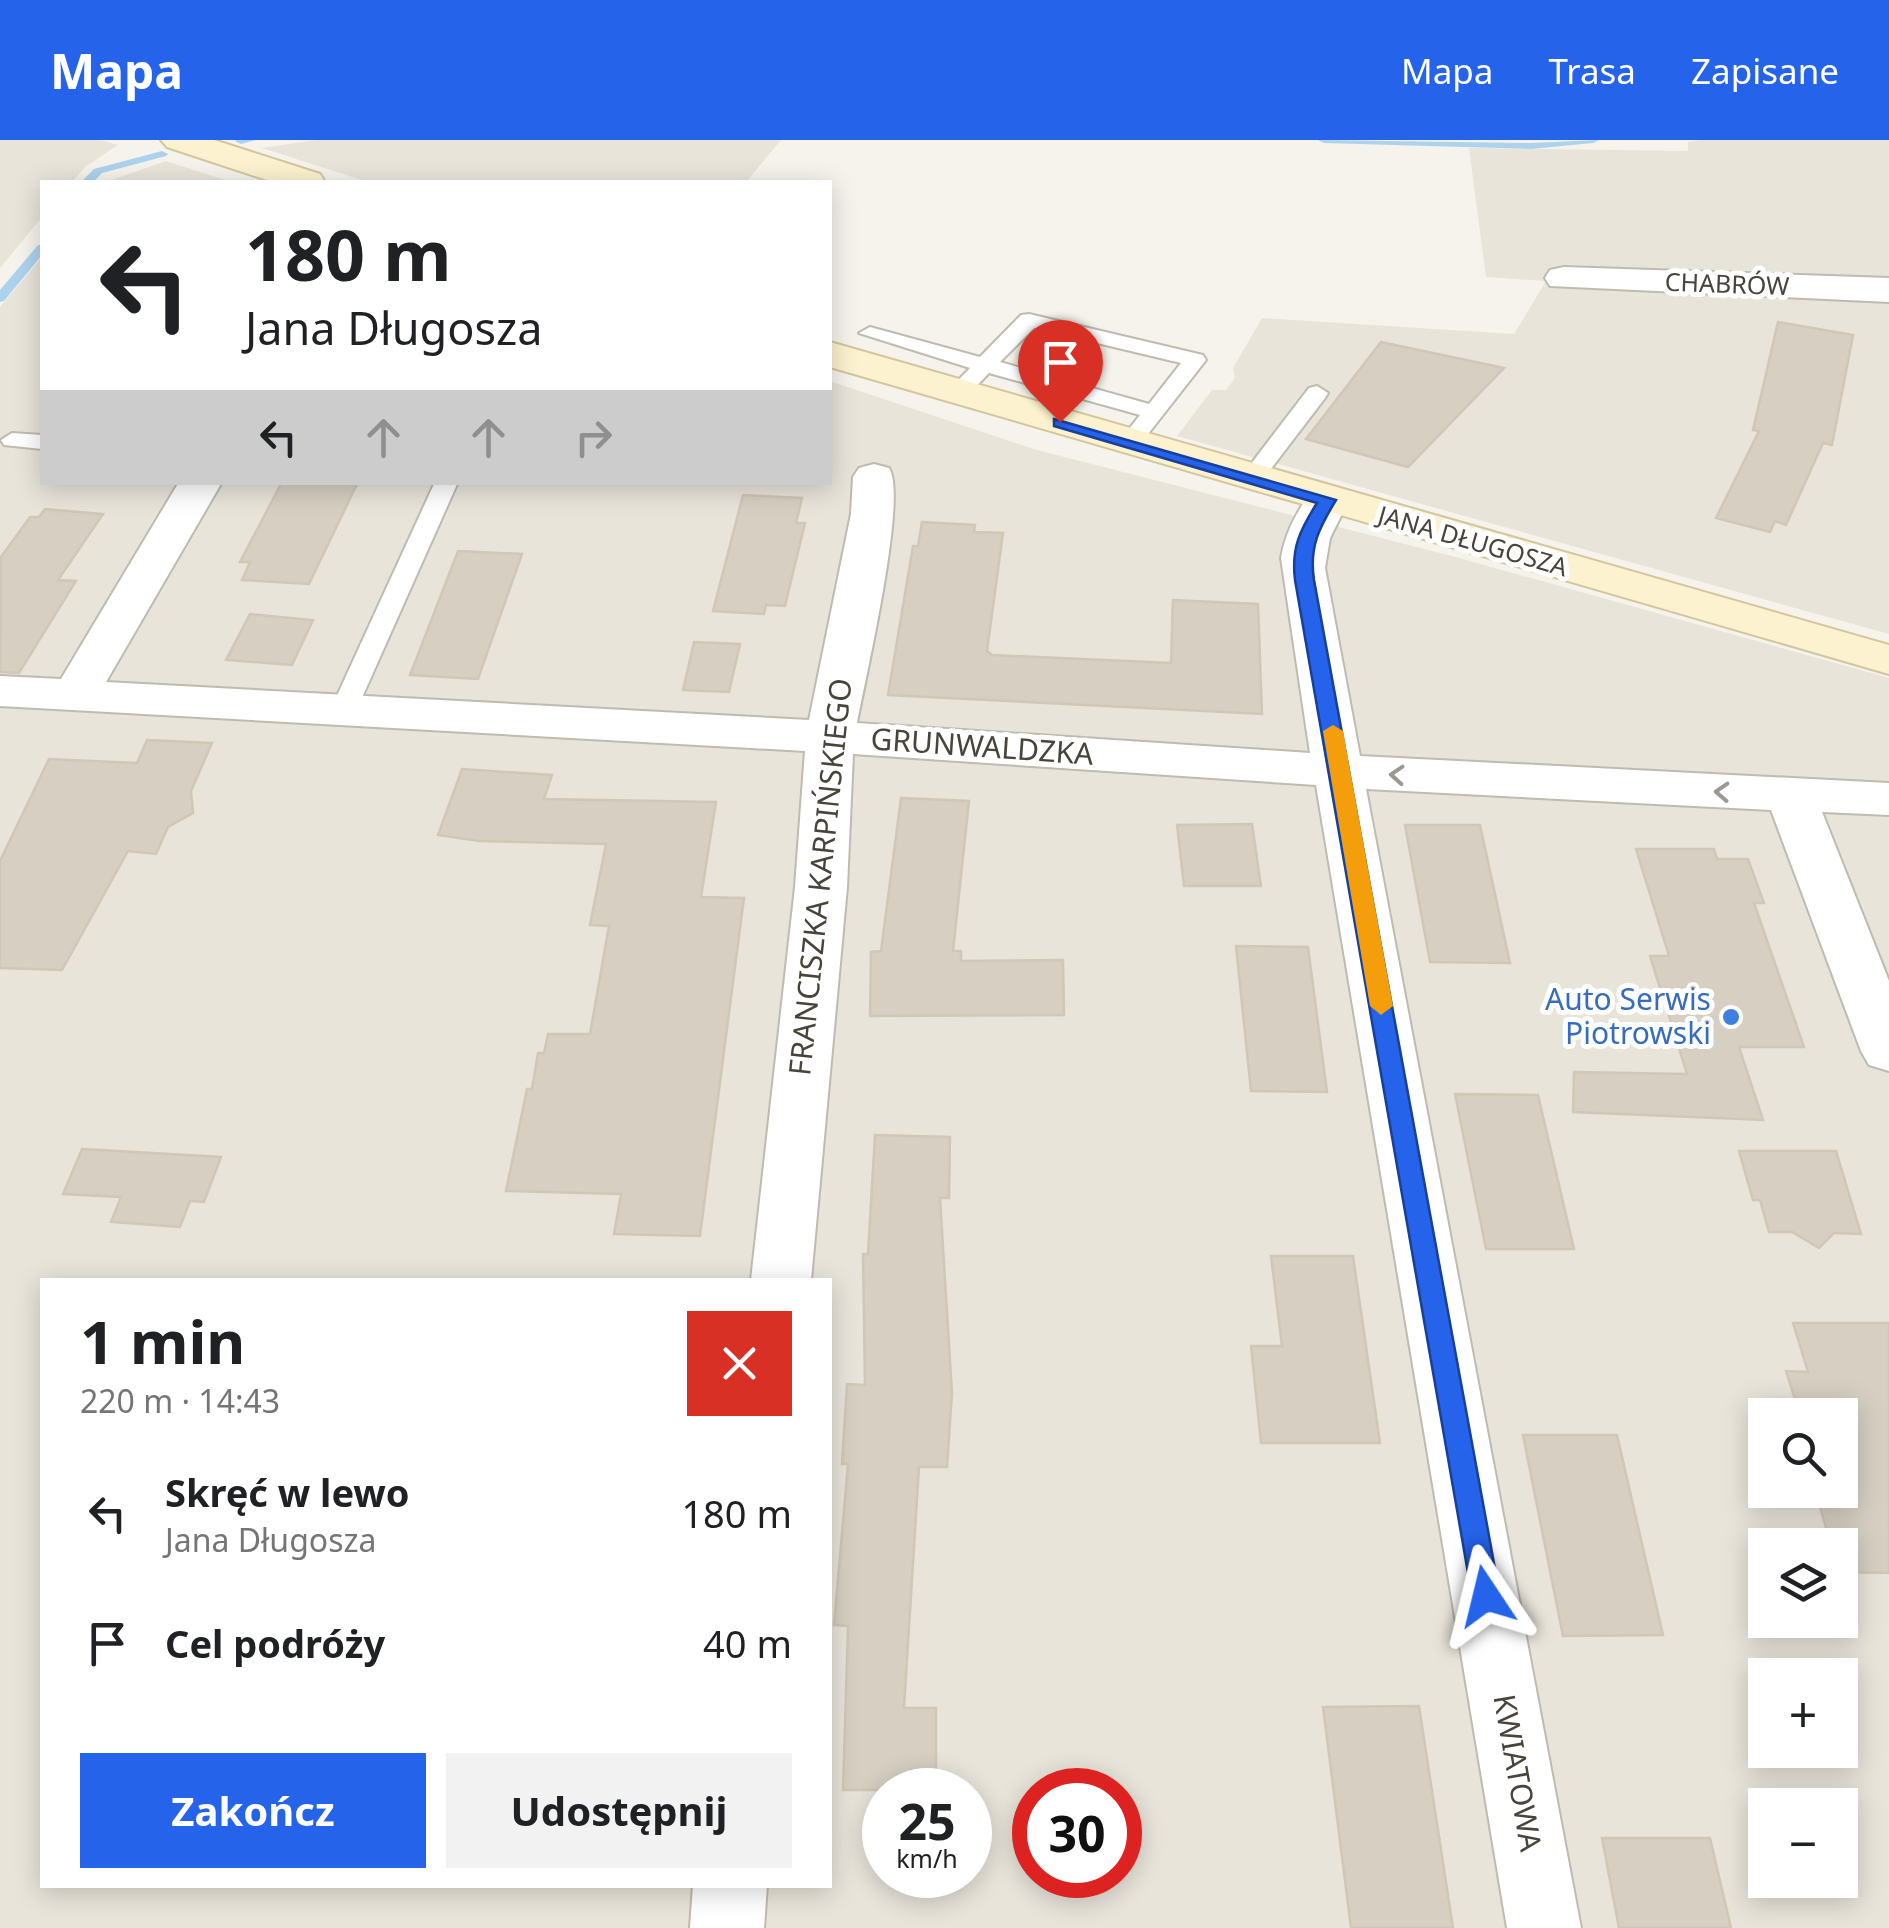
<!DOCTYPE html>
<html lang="pl">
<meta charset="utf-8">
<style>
body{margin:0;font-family:"Noto Sans",sans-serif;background:#f2f2f2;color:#202124;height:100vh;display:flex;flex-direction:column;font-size:38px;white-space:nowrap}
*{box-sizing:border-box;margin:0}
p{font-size:32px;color:#757577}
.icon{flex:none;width:55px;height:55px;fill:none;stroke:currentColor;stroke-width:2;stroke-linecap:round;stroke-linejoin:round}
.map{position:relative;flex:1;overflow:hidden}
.side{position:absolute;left:40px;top:1138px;width:792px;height:610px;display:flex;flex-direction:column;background:#fff;border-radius:0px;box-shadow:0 5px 25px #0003}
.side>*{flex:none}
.guide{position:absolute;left:40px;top:40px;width:792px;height:305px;border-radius:0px;box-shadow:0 5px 25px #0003;background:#fff;color:#202124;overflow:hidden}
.tools{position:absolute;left:1748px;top:1258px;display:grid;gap:20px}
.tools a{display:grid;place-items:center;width:110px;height:110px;border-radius:0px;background:#fff;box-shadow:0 5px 25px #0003;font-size:50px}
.speed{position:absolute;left:862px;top:1628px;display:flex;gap:20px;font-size:50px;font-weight:700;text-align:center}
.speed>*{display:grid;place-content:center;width:130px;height:130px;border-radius:50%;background:#fff;box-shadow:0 5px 25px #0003;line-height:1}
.speed small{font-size:25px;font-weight:400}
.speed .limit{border:15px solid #d22;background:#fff;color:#111}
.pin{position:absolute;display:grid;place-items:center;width:85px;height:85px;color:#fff;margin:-102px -42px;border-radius:50% 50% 50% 0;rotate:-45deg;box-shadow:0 0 10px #0007}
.pin .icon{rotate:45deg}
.me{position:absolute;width:110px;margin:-55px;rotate:350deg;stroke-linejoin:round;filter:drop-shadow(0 0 8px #0008)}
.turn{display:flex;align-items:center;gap:35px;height:210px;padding:0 40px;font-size:45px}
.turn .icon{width:130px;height:130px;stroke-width:2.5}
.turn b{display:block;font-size:70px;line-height:85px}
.lanes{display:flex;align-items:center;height:95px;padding:0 40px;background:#0003;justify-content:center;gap:50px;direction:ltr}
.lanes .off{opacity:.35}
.round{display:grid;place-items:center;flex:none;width:105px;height:105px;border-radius:0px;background:#f2f2f2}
.summary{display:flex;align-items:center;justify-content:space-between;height:170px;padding:0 40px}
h1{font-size:60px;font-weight:700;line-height:75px}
.cta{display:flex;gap:20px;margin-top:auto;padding:20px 40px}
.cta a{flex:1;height:115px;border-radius:0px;background:#2563eb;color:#fff;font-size:40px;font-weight:700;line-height:115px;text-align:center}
.cta a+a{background:#f2f2f2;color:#202124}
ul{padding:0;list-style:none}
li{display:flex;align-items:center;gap:30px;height:130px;padding:0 40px}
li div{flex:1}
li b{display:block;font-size:38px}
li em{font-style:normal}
header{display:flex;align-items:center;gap:60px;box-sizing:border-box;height:140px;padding:0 50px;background:#2563eb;color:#fff}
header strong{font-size:48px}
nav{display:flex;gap:55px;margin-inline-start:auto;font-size:35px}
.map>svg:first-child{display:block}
.residential{fill:#e9e4da;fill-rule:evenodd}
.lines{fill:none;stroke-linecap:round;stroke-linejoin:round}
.stream{fill:#add2ee;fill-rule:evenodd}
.building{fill:#d6cfc2;stroke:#d1c7b5;stroke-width:2.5}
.lane-casing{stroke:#c0baaf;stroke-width:4}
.street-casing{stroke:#c0baaf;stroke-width:4}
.secondary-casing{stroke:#d2c69e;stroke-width:4}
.lane{fill:#fff;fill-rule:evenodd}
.street{fill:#fff;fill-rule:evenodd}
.secondary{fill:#fcf2cf;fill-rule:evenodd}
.oneway{stroke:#9b9893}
.route{fill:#2563eb;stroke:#184099;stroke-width:2.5}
.slow{fill:#f59e0b}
.shop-dot{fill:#3f7fe0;stroke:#fff;stroke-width:4}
.labels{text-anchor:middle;stroke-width:10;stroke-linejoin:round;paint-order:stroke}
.far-street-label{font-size:25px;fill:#49443a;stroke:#fff}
.street-label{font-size:30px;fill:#49443a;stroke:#fff}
.shop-label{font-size:30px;fill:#366cbe;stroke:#fff;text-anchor:end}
</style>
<header>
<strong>Mapa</strong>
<nav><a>Mapa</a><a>Trasa</a><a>Zapisane</a></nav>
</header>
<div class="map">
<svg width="1889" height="1788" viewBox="0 0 1889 1788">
<rect width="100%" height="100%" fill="#f5f3ec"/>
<path class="residential" d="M0,0h100l18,5 -33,22 -13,15h-30v35l-42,51z
M316,0h465l-35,42h-378l-106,-34z
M1700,0h189v494l-712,-198 35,-46h14l9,-12 -2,-10 29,-50 252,16 32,-53 -60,-4 -17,-129 219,3v-9z
M166,21l65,21h-125z
M42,117v225h788v-101l207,69 415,106 437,122v1250h-1889v-1621zM42,1140h788v605h-788zM1765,1275h75v75h-75zM1765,1405h75v75h-75zM1765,1535h75v75h-75zM885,1650h85v85h-85zM1035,1650h85v85h-85zM1765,1665h75v75h-75z"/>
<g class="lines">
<path class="stream" d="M256,0l-15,4 -6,-3 1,-1z
M1318,0l213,3 68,-3 -6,3 -62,6 -207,-6z
M162,11l6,3 -2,2 -64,17 -9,9h-12l13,-13z
M38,105h4v10l-38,46 -4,1v-12z"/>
</g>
<path class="building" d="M1778,182l75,13 -21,110 -9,-2 -37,82 -11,-4 -5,11 -54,-14 43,-87 -6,-1z
M1381,202l123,26 -96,99 -102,-28z
M282,342h76l-49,102 -67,-4 8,-18h-10z
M743,355l59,3 -6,25h9l-20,83 -19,-1 -2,9 -51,-3z
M45,369l58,5 -45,66 18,1 -57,92 -19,-1 1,-115 29,-40h9z
M922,382l53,3 -1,7 29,1 -16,118 5,4 179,8 2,-63 85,4 4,110 -374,-19 25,-149h5z
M458,411l64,3 -44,125 -68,-4z
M250,474l63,6 -21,45 -66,-5z
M694,502l46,2 -11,48 -46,-2z
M147,600l65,3 -21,48 2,22 -25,14 -12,27 -28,-3 -66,119 -62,-2v-107l49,-102 88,4z
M462,629l90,6 -8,24 172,3 -15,95 43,1 -44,338 -86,-2 7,-40 -115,-3 21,-102h5l6,-36h6l4,-19h42l19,-108 -19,-1 16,-81 -127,-3 -41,-6z
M901,658l68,3 -16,150h8v10l102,-1 1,55 -194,1 1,-64 10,-1z
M1252,684l9,62h-77l-7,-61z
M1405,685h75l30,138 -80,-1z
M1636,709h78l3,10h31l16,44h-10l50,144h-65l24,73 -190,-8 1,-40 113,2 -37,-118h19z
M1236,806l72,1 19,145 -76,-1z
M1455,954l83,1 36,154h-88z
M875,995l75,2 -1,61h-9l12,195 -5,74h-28l-15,241h32v82h-93l5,-164 -14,-1 14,-161h-6l5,-80 18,1 -2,-131h5z
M82,1009l139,8 -17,45 -14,-1 -10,26 -69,-5 10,-25 -58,-3z
M1739,1011h97l25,83 -27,-1 -15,15 -27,-16h-23l-9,-32h-7z
M1271,1116h82l27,187h-119l-10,-97h31z
M1793,1183h96v250l-49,-1v-27h-9l-13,-45 7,1 -3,-11h18v-75h-40l-14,-44 22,1z
M1523,1295h94l46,200 -100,1z
M1419,1566l34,222h-102l-28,-221z
M1602,1698h108l21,90h-112z"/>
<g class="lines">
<defs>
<path id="lane" d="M1029,174l174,41 3,5 -69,88 -8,2 -11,-7 22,-28 -151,-42 -24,25h-16l-3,-5 24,-25 -111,-35 11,-6 110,30 41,-42zM1034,188l147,35 -32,41 -149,-42z
M1317,246l11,7 -3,5 -65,85h-16v-10l65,-85z
M12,293l30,2v14l-38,-4 -3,-5z
M435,342h23l-102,229 -4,6h-18l-4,-6z"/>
<path id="street" d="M1564,127l325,11v24l-339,-16 -5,-8 5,-8z
M874,324l15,4c19,28 -24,212 -32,255l453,30 -29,-195c4,-25 16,-47 31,-67l15,-4 15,4 7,9 -19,38 -5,30 35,188 529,27v32l-67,-3 67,169v90l-20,-6 -8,-14 -90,-241 -405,-21 215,1139h-74l-191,-1143 -463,-31 -6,133 -36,393h-60l44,-393 10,-136 -805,-45v-30l61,3 118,-197h43l-116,200 703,38 42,-206 2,-37 6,-9z
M693,1745h74l-3,43h-74z"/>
<path id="secondary" d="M161,0h53l106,34 5,8h-52l-106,-35z
M830,202l1059,303v29l-1059,-307z"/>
</defs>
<use href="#lane" class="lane-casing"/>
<use href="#street" class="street-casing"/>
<use href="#secondary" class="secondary-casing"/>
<use href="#lane" class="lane"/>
<use href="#street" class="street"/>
<use href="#secondary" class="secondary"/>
</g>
<defs><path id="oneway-chevron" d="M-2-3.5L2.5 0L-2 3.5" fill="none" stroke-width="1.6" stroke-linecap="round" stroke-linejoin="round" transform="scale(2.5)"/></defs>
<g class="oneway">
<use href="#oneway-chevron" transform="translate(1397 635) rotate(-176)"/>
<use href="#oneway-chevron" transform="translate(1722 652) rotate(-177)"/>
</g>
<path class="route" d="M1054,279l282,81c-17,28 -27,47 -22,80l186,1016 -4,9 -10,4 -10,-4 -4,-9 -177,-1016c-4,-32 5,-50 22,-77l-263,-77z"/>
<path class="slow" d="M1333,585l10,6 50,275 -12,9 -11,-9 -47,-275z"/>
<circle class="shop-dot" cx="1731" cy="877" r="10"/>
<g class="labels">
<g class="far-street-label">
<text transform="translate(1727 144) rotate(2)" y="9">CHABRÓW</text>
<text transform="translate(1473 401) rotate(16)" y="9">JANA DŁUGOSZA</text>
</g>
<g class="street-label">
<text transform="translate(982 607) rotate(4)" y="10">GRUNWALDZKA</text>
<text transform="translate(821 737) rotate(-84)" y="10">FRANCISZKA KARPIŃSKIEGO</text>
<text transform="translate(1517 1633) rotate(80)" y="10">KWIATOWA</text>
</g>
<g class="shop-label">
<text x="1711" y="870">Auto Serwis<tspan x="1711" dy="34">Piotrowski</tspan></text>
</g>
</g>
</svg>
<div class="tools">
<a><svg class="icon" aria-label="search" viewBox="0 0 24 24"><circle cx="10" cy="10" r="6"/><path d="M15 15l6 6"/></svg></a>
<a><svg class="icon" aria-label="layers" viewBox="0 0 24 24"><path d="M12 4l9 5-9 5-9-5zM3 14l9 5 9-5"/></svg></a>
<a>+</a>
<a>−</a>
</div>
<div class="speed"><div>25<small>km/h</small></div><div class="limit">30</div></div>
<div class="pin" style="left:1060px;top:282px;background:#d93025"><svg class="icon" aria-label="arrive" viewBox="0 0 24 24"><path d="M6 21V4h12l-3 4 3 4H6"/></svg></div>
<svg class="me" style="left:1486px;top:1456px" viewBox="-20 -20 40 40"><path d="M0-17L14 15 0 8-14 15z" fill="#2563eb" stroke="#fff" stroke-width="4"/></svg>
<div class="guide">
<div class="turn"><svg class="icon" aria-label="left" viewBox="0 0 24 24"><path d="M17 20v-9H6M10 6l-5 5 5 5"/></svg><div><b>180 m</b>Jana Długosza</div></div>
<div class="lanes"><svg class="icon" aria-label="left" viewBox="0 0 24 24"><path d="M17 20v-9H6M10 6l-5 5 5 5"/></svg><svg class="icon off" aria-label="ahead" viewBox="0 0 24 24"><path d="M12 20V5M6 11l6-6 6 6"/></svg><svg class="icon off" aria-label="ahead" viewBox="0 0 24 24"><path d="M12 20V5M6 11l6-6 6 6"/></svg><svg class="icon off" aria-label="right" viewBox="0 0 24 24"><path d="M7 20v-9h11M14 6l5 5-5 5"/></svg></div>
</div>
<section class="side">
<div class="summary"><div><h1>1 min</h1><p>220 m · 14:43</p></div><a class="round" style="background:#d93025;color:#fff"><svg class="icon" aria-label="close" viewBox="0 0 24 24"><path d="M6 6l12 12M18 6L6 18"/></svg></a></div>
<ul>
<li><svg class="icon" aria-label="left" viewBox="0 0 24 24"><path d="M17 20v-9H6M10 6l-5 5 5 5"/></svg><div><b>Skręć w lewo</b><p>Jana Długosza</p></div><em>180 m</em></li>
<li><svg class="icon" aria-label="arrive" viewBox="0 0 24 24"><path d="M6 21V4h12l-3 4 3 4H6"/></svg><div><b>Cel podróży</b></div><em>40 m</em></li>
</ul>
<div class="cta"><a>Zakończ</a><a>Udostępnij</a></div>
</section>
</div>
